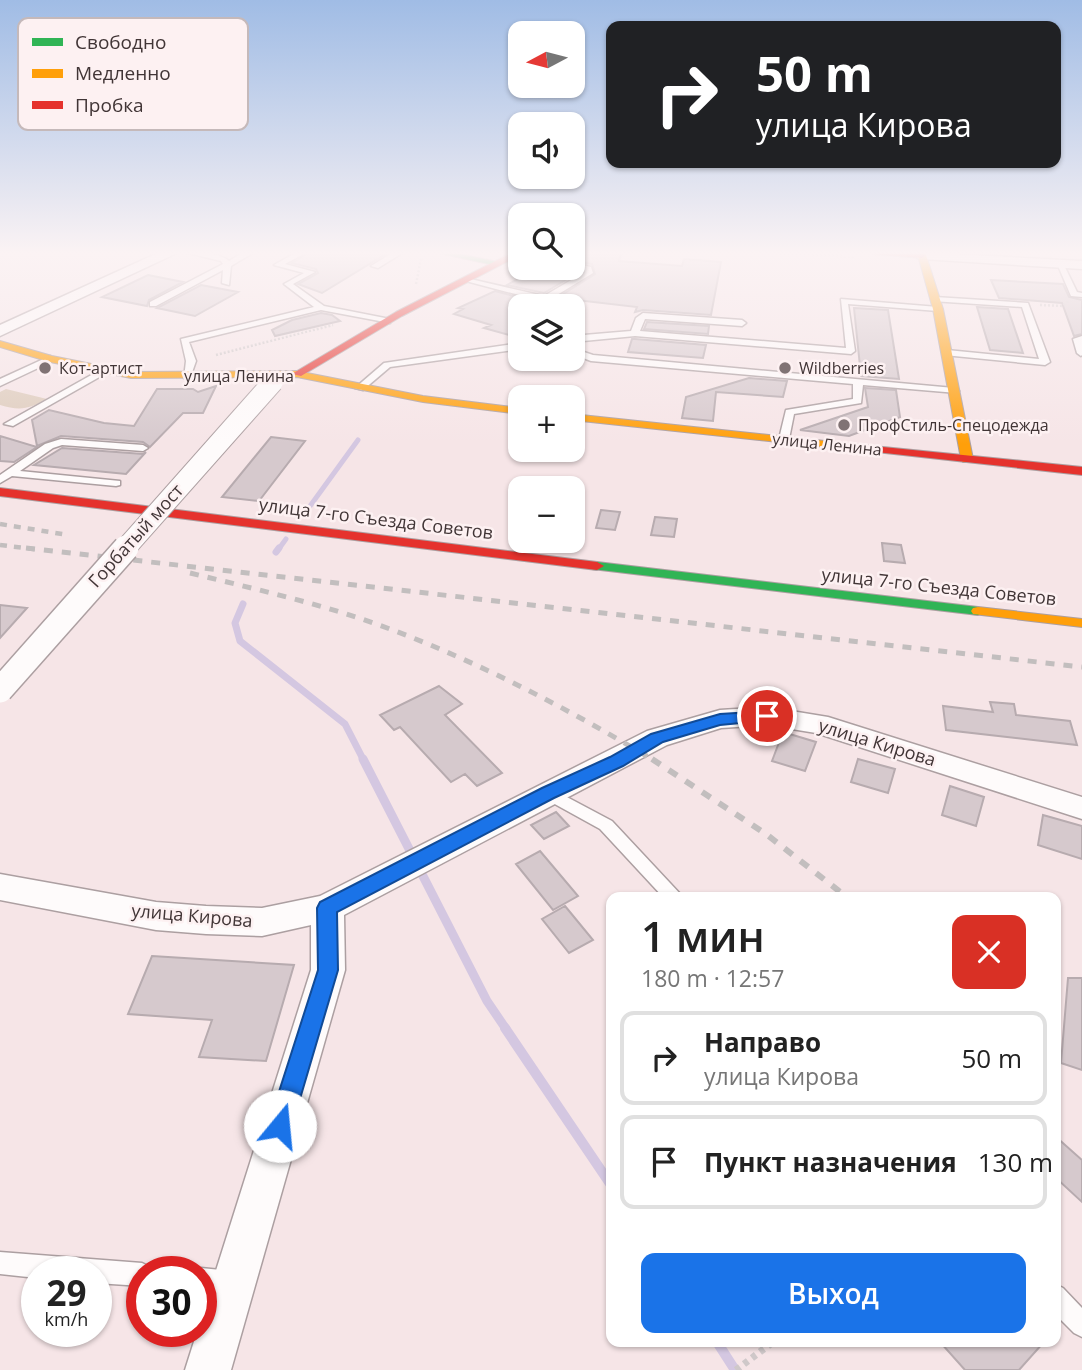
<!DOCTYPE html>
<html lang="ru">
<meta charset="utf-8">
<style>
body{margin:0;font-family:"Open Sans",sans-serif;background:#f2f2f2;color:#222;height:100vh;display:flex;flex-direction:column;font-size:26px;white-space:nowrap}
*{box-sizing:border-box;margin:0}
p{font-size:23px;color:#767676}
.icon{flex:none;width:38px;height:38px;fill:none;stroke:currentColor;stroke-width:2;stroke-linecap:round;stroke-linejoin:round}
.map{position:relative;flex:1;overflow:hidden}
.details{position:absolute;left:606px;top:892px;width:455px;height:455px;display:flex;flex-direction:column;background:#fff;border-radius:14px;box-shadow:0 2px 5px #0004}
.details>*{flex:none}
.top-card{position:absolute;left:606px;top:21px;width:455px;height:147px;border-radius:14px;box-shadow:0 2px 5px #0004;background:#202124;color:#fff;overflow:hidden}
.needle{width:46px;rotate:263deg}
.fabs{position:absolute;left:508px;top:21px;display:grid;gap:14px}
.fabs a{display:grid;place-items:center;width:77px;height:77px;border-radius:14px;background:#fff;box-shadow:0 2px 5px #0004;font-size:35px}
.speed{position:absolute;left:21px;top:1256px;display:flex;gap:14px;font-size:35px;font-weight:700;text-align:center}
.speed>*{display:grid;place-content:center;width:91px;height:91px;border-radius:50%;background:#fff;box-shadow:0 2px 5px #0004;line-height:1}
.speed small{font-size:18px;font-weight:400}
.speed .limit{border:10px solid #d22;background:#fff;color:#111}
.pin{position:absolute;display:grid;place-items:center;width:60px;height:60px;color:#fff;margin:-30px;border:4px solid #fff;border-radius:50%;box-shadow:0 2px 7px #0007}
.me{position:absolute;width:77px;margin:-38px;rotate:17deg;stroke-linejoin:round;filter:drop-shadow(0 0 5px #0008)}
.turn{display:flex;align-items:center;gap:24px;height:147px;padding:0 35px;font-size:32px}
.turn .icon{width:91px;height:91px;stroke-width:2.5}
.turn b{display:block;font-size:49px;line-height:60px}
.round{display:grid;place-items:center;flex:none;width:74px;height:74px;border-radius:14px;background:#f2f2f2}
.summary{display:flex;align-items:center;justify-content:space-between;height:119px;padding:0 35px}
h1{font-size:42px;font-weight:600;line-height:52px}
.cta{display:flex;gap:14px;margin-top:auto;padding:14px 35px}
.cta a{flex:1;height:80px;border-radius:14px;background:#1a73e8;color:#fff;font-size:28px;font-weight:600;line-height:80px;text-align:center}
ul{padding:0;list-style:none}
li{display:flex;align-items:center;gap:21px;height:94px;margin:0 14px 10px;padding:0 21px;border:4px solid #e0e0e0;border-radius:14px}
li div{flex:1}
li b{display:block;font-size:26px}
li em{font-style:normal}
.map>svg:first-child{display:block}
.green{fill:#deccbd}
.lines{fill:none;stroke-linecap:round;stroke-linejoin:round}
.stream-far3{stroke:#d4c7e1;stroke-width:5}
.stream-far2{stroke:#d4c7e1;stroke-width:7}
.stream-far1{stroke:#d4c7e1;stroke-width:9}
.stream{stroke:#d4c7e1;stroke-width:10}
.building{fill:#d6c9cd;stroke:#b7abaf;stroke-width:2}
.lane-casing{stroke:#ac9fa1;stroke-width:3}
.street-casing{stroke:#ac9fa1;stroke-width:3}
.fast-casing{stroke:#ac9fa1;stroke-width:2}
.slow-casing{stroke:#ac9fa1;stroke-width:2}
.jam-casing{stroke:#ac9fa1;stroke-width:2}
.path-far1{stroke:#cfc8c9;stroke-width:2.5;stroke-dasharray:2 2;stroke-linecap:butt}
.path{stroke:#cfc8c9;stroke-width:7;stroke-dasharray:5 5;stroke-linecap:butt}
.lane{fill:#fefbfb;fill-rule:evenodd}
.street{fill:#fefbfb;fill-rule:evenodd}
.fast{fill:#30b455;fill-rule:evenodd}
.slow{fill:#ff9f0a;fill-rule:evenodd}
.jam{fill:#e5322d;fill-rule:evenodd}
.rail-far2{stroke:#c2bebe;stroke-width:4.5;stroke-dasharray:7 7;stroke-linecap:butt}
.rail-far1{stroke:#c2bebe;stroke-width:5;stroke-dasharray:9 9;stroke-linecap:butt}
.rail{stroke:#c2bebe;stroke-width:6;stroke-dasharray:10 10;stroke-linecap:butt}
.street-bridge-far1-casing{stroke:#ac9fa1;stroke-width:22;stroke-linecap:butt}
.street-bridge-casing{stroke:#ac9fa1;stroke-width:28;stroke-linecap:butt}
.street-bridge-far1{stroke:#fefbfb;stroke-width:20}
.street-bridge{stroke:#fefbfb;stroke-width:25}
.route{fill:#1a73e8;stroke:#114b97;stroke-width:2}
.poi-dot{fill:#807374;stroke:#fdf1f2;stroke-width:2.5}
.labels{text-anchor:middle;stroke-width:5;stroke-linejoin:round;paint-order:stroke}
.far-poi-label{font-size:16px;fill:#413536;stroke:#fdf1f2;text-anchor:start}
.far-street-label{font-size:16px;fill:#413536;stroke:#fdf1f2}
.street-label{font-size:18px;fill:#413536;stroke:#fdf1f2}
.key{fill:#fdf1f2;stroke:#c5b9ba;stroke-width:2}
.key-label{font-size:19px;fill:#413536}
</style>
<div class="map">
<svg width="1082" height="1370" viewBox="0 0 1082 1370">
<rect width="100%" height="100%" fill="#f6e5e7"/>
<path class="green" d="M6,389l41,10c-18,10 -27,12 -47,6v-13z"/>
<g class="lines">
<path class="stream-far3" d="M305,513l53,-73
M278,550l8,-11"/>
<path class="stream-far2" d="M276,552l3,-4
M243,604l-8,19 5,18 105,83 19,37"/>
<path class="stream-far1" d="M363,759l124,242 19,28"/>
<path class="stream" d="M505,1028l106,157
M717,1342l18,28"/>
</g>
<path class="building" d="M309,252h80l-67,41 -24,-9 20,-11 -2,-4 -24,-6z
M572,252h50l-3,9 63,5 2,-7 37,3 -10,53 -68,-5 -8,2 2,-5 -69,-8 -14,7h-10l51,-32 -3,-10 -20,-3z
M538,268h32l9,4 -35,21 -37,-8z
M148,275l35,7 -34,18 -2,6 -45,-9z
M991,280l72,4 6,13 13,3v34l-8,2 -12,-33 -63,-5z
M201,285l37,7 -43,24 -38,-8z
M495,291l37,10 -12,-1v38l-36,-10 7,-3 -37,-11 9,-5 -5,-1z
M977,307l31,2 15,44 -33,-3z
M854,308l34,2 11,69 -38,-3z
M321,313l11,2 8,6 -65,15 -3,-6 20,-10z
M647,322l62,4 -1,8 -64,-5z
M632,339h3l71,6 -3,13 -75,-6z
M749,378l38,3 -4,16 -67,-5 -3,29 -31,-3 4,-21z
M216,386l-13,27h-20l-33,34 -7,-5 -82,-6 -24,10 -5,-26 17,-10 55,13 30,3 23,-37h36l5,3z
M865,388l31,2 4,27 -51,19 -49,-6 68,-23z
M0,436l37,11 -23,15 -14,-1z
M271,437l34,4 -46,60 -37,-4z
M62,448l81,6 3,-2 -20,22 -92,-9z
M601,510l19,2 -5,18 -19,-2z
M655,517l22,2 -3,18 -23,-2z
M882,543l19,2 4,18 -21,-2z
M0,605l27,3 -27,30z
M439,686l23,18 -17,11 57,58 -25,13 -12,-12 -14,8 -51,-55 -6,3 -14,-15z
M990,702l24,2 2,11 54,6 7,24 -131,-15 -3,-24 50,6z
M783,732l33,10 -11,29 -33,-10z
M858,759l37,10 -7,24 -37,-11z
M950,786l34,11 -8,29 -34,-11z
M556,812l13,14 -25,13 -13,-14z
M1043,815l39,11v33l-44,-14z
M540,851l38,45 -25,14 -37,-46z
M565,906l28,34 -24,13 -27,-34z
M152,956l142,9 -28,96 -67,-4 13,-37 -84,-6z
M1068,978h14v92l-21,-7z
M1055,1136l27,24v42l-27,-25z
M940,1342h104l-25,28h-54z"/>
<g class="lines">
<defs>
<path id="lane" d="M184,252c15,0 34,0 45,9l15,-9 7,2 -20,12 -2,19 -7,-2 1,-13 -67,36h-6v-4l73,-38 -2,-3z
M297,252h10l-22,12 30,8 -22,12 31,22 66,13v4l-69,-13 -132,32 7,19 -6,17h-6l2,-17 -5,-22 133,-32 -30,-23 20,-11 -30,-8z
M394,252h10l-26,16 -7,-2z
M1056,261h6l15,31 5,1v4l-11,-1z
M572,263l19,4 2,6 -54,33h-9l8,-6 -76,-20 4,-2 78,18 41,-24 -13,-5z
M935,297l93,6 22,59 -5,3 -101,-10 -1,-2 4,-3 92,9 -17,-52 -90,-6v-4z
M841,299l97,8 4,2 -4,2 -90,-7 7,47 -4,3 -216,-18 -62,6 11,10 9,3 361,33 5,3 -2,2 -94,-8 -2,18 -67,11 -5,25 -5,3 -5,-3 7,-29 67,-11v-15l-262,-23 -13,-5 -6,-6v-14l59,-5 5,-13 7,-5 99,7 4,3 -4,3 -97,-7 -5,12 206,17z
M1082,336v19l-1,1 -4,-3 -4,-14z
M520,343v6l-130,18 -27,23 -8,-2 29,-25z
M50,356l5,3 -2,2 -53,25v-7z
M102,369l8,2 -97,55 -9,-2z
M61,439l82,6 5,3 -5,3 -81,-6 -9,3 -33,23 100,10v4l-4,1 -104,-10 -12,7v-8l45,-31z
M548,787l64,34 72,77h-20l-64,-69 -58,-32 -2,-4 2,-4z
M0,1252l142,11 8,4 2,5h-10v14l-46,-3v-11h-59v6l-37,-4z
M201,1268l30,3 8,4 4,8 -4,8 -8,4 -30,-3v-20h-8z
M1055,1284l8,4 19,20v29l-8,-4 -19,-19z"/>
<path id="street" d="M160,252h19l-179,84v-11z
M917,252l165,9v8l-160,-10 -5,-1z
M767,707l61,10 254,80v22l-266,-86 -49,-8 -46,3 -54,17 -323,170 1,55 -114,400h-46l12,-38h4v-14l110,-348v-45l-49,11 -56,-2 -50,-4 -156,-30v-26l156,28 50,4 56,2 58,-12 327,-165 73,-21z"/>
<path id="fast" d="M434,252h18l50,11 -4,3z
M597,562l381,45 7,4 -7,4 -386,-46 -2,-3z"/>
<path id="slow" d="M917,252h8l18,57 30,150 -2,3h-8l-2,-3 -28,-150z
M0,341l52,15 79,16 166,-1 126,25 97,12v6l-97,-12 -126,-25 -166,1 -81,-16 -50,-15z
M572,414l281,30 6,3 -6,3 -281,-30z
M978,607l104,12v8l-109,-13 -2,-3 2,-3z"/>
<path id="jam" d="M513,252h7v3l-118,61 -101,60 -9,-2 104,-62z
M869,252h46l11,3 -4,3 -49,-4z
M853,444l229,23v8l-233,-26 -2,-2z
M0,488l597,74 7,4 -7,4 -597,-74z"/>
</defs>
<use href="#lane" class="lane-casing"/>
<use href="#street" class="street-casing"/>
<use href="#fast" class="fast-casing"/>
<use href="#slow" class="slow-casing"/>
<use href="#jam" class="jam-casing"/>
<path class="path-far1" d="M764,252l91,5
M416,284l5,-25
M1040,305l23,1 5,-5
M216,355l117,-30"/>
<path class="path" d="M736,1370l37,-28"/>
<use href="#lane" class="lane"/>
<use href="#street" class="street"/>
<use href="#fast" class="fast"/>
<use href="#slow" class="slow"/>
<use href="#jam" class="jam"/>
<path class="rail-far2" d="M0,524l68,11
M0,545l41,5"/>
<path class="rail-far1" d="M26,548l1056,119
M190,573c57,14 114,27 169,45 103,35 203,87 296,143"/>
<path class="rail" d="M652,759l114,75 82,64"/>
<defs>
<path id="street-bridge-far1" d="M124,550l149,-168"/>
<path id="street-bridge" d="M0,690l126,-142"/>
</defs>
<use href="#street-bridge-far1" class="street-bridge-far1-casing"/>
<use href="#street-bridge" class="street-bridge-casing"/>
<use href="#street-bridge-far1" class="street-bridge-far1"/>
<use href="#street-bridge" class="street-bridge"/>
</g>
<linearGradient id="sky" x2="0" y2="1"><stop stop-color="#a0bce5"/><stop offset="0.57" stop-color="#fbf3f4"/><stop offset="1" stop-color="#fbf3f4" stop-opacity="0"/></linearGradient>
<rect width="1082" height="444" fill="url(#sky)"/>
<path class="route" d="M767,711l8,5 -2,4 -53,5 -57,17 -40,24 -69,32 -217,114 1,58 -46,156 -4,8 -8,4 -8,-4 -4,-8 50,-156 -1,-62 3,-6 222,-114 68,-31 41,-23 69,-20z"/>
<g class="poi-dot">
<circle cx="45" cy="368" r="7"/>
<circle cx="785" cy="368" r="7"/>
<circle cx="844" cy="425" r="7"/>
</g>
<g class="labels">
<g class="far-poi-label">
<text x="59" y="374">Кот-артист</text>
<text x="799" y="374">Wildberries</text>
<text x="858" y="431">ПрофСтиль-Спецодежда</text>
</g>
<g class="far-street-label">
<text x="239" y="382">улица Ленина</text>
<text transform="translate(827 444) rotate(6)" y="6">улица Ленина</text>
</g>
<g class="street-label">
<text transform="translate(376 519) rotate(7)" y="6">улица 7-го Съезда Советов</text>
<text transform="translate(136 536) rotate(-48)" y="6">Горбатый мост</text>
<text transform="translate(939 587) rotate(6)" y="6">улица 7-го Съезда Советов</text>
<text transform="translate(877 743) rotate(17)" y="6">улица Кирова</text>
<text transform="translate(192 916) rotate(5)" y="6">улица Кирова</text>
</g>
</g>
<rect x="18" y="18" width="230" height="112" rx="10" class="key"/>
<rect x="32" y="38" width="31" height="8" fill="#30b455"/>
<rect x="32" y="69" width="31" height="9" fill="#ff9f0a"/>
<rect x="32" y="101" width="31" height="8" fill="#e5322d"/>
<g class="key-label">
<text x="75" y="49">Свободно</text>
<text x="75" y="80">Медленно</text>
<text x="75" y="112">Пробка</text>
</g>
</svg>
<div class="fabs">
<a><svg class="needle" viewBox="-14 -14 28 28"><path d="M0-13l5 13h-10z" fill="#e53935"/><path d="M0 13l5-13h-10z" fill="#767676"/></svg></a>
<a><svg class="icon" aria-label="sound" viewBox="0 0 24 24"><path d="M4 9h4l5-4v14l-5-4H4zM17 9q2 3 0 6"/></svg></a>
<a><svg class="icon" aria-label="search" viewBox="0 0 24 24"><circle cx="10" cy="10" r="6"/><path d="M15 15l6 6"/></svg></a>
<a><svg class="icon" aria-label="layers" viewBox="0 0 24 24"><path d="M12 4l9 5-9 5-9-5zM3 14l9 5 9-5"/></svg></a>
<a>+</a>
<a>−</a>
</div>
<div class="speed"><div>29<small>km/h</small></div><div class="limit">30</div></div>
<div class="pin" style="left:767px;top:716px;background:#d93025"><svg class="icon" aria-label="arrive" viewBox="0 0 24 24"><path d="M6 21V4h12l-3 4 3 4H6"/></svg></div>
<svg class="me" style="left:280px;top:1126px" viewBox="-20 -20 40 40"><circle r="19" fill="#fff"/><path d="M0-13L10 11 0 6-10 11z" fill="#1a73e8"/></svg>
<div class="top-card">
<div class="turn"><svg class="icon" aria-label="right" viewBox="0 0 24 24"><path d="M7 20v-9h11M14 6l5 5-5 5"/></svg><div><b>50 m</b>улица Кирова</div></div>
</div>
<section class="details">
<div class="summary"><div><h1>1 мин</h1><p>180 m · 12:57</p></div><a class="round" style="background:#d93025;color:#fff"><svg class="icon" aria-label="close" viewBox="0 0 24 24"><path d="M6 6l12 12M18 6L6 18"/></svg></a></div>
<ul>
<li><svg class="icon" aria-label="right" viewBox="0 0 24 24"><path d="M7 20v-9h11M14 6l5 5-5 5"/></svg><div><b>Направо</b><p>улица Кирова</p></div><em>50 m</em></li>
<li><svg class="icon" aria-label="arrive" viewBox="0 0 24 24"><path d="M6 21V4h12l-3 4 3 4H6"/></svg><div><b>Пункт назначения</b></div><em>130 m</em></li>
</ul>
<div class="cta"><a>Выход</a></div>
</section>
</div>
